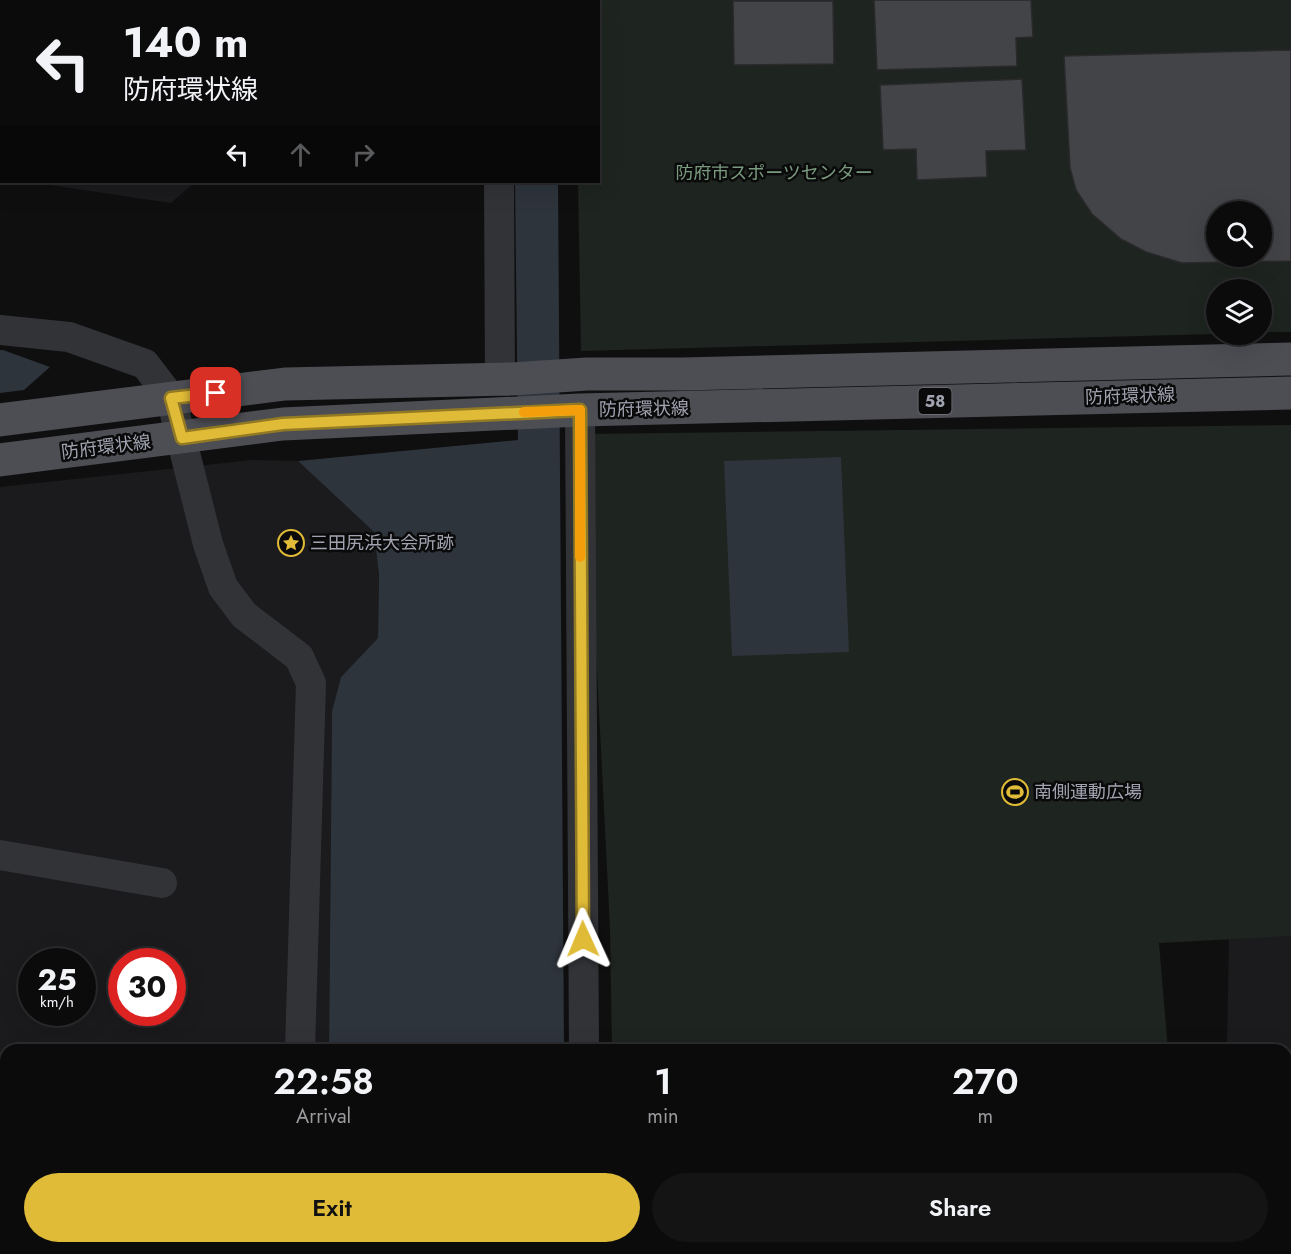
<!DOCTYPE html>
<meta charset="utf-8">
<style>
body{margin:0;font-family:Jost,"Noto Sans JP",sans-serif;background:#141415;color:#f1f3f6;height:100vh;display:flex;flex-direction:column;font-size:22px;white-space:nowrap}
*{box-sizing:border-box;margin:0}
p{font-size:20px;color:#9a9b9d}
.icon{flex:none;width:33px;height:33px;fill:none;stroke:currentColor;stroke-width:2;stroke-linecap:round;stroke-linejoin:round}
.map{position:relative;flex:1;overflow:hidden}
.sheet{position:absolute;left:0px;top:1044px;width:1292px;height:210px;display:flex;flex-direction:column;background:#0b0b0c;border-radius:18px 18px 0 0;box-shadow:0 6px 24px #0002,0 0 0 2px #2b2b2d}
.sheet>*{flex:none}
.hud{position:absolute;left:0px;top:0px;width:600px;height:183px;box-shadow:0 6px 24px #0002,0 0 0 2px #2b2b2d;background:#0b0b0c;color:#f1f3f6;overflow:hidden}
.tools{position:absolute;left:1206px;top:201px;display:grid;gap:12px}
.tools a{display:grid;place-items:center;width:66px;height:66px;border-radius:50%;background:#0b0b0c;box-shadow:0 6px 24px #0002,0 0 0 2px #2b2b2d;font-size:30px}
.speed{position:absolute;left:18px;top:948px;display:flex;gap:12px;font-size:30px;font-weight:700;text-align:center}
.speed>*{display:grid;place-content:center;width:78px;height:78px;border-radius:50%;background:#0b0b0c;box-shadow:0 6px 24px #0002,0 0 0 2px #2b2b2d;line-height:1}
.speed small{font-size:15px;font-weight:400}
.speed .limit{border:9px solid #d22;background:#fff;color:#111}
.pin{position:absolute;display:grid;place-items:center;width:51px;height:51px;color:#fff;margin:-26px;border-radius:12px;box-shadow:0 3px 9px #0006}
.me{position:absolute;width:66px;margin:-33px;rotate:359deg;stroke-linejoin:round;filter:drop-shadow(0 0 4px #0008)}
.turn{display:flex;align-items:center;gap:21px;height:126px;padding:0 24px;font-size:27px}
.turn .icon{width:78px;height:78px;stroke-width:2.5}
.turn b{display:block;font-size:42px;line-height:51px}
.lanes{display:flex;align-items:center;height:57px;padding:0 24px;background:#0003;justify-content:center;gap:30px;direction:ltr}
.lanes .off{opacity:.35}
.eta{display:flex;justify-content:space-evenly;align-items:center;height:102px;text-align:center}
.eta b{font-size:36px;font-weight:600;line-height:42px}
.cta{display:flex;gap:12px;margin-top:auto;padding:12px 24px}
.cta a{flex:1;height:69px;border-radius:36px;background:#e0bb37;color:#111;font-size:24px;font-weight:600;line-height:69px;text-align:center}
.cta a+a{background:#141415;color:#f1f3f6}
.map>svg:first-child{display:block}
.built{fill:#1b1b1d;fill-rule:evenodd}
.green{fill:#1e241f;fill-rule:evenodd}
.water{fill:#2e343c}
.building{fill:#434448;stroke:#2a292c;stroke-width:1.5;fill-rule:evenodd}
.lines{fill:none;stroke-linecap:round;stroke-linejoin:round}
.minor{stroke:#323337;stroke-width:30}
.major{stroke:#4d4d54;stroke-width:33}
.route-casing{stroke:#927a24;stroke-width:15}
.route{stroke:#e0bb37;stroke-width:10}
.slow{stroke:#f59e0b;stroke-width:10}
.labels{text-anchor:middle;stroke-width:5;stroke-linejoin:round;paint-order:stroke}
.shield{fill:#0a0a0b;stroke:#74767e;stroke-width:1.5}
.shield-label{font-size:16px;font-weight:bold;fill:#a1a4b0}
.park-label{font-size:18px;fill:#7a9a7f;stroke:#0a0a0b}
.street-label{font-size:18px;fill:#a1a4b0;stroke:#0a0a0b}
.poi-label{font-size:18px;fill:#a1a4b0;stroke:#0a0a0b;text-anchor:start}
</style>
<div class="map">
<svg width="1291" height="1254" viewBox="0 0 1291 1254">
<rect width="100%" height="100%" fill="#0f0f10"/>
<path class="built" d="M0,0h393v1l-391,1 -1,175z
M29,182h166l-24,21z
M252,460l46,1 76,71 5,43 -1,63 -37,39 -9,34 -3,339h-323v198h319v6h-325v-767zM32,962h50v50h-50zM122,962h50v50h-50z
M1229,934h62v320h-66v-6h61v-198h-59z"/>
<path class="green" d="M576,0h715v332h-29v-42h-46v44l-635,17 -3,-169h20v-180zM1216,212h46v44h-46z
M1291,425v511l-132,7 9,107h-556l-2,-122 -25,-494z
M615,1248h569v6h-569z"/>
<path class="water" d="M515,182h43l6,868h-235l3,-339 9,-34 37,-39 1,-63 -5,-43 -76,-71 220,-21z
M0,350h3l47,17 -26,23 -24,3z
M841,457l8,195 -117,4 -8,-195z
M325,1248h240v6h-240z"/>
<path class="building" d="M92,0h172v2z
M874,0h157l2,37 -17,1 1,28 -140,4z
M733,1h100l1,63 -100,1z
M0,46l2,1v60h-2z
M1291,50v211l-109,2 -36,-11 -25,-13 -29,-25 -16,-24 -6,-22 -6,-112zM1216,212h46v44h-46z
M1022,79l4,71 -40,1 1,26 -70,3 -1,-31 -33,1 -3,-65z"/>
<g class="lines">
<path class="minor" d="M498,0v2
M499,182l1,197
M0,330l69,7 76,27 26,34 37,146 15,43 21,28 55,42 12,26 -11,367
M580,410l4,640
M0,855l162,28
M587,1248v6
M295,1254v-6"/>
<path class="major" d="M0,420l285,-36 227,-5 75,-5h96l608,-15
M0,460l283,-36 297,-14 711,-17"/>
</g>
<g class="lines">
<defs>
<path id="route" d="M216,393l-45,5 11,40 101,-14 297,-14 3,529"/>
</defs>
<use href="#route" class="route-casing"/>
<use href="#route" class="route"/>
<path class="slow" d="M524,412l56,-2v147"/>
</g>
<defs>
<symbol id="sight-ring" viewBox="-11 -11 22 22"><circle r="9.5" fill="#0a0a0b" stroke="#e0bb37" stroke-width="1.5"/><path d="M0-6L1.8-2.2L6-1.7L2.9 1.2L3.7 5.4L0 3.3L-3.7 5.4L-2.9 1.2L-6-1.7L-1.8-2.2Z" fill="#e0bb37"/></symbol>
<symbol id="stadium-ring" viewBox="-11 -11 22 22"><circle r="9.5" fill="#0a0a0b" stroke="#e0bb37" stroke-width="1.5"/><path d="M0-5a6.5 5 0 1 0 0 10a6.5 5 0 1 0 0-10ZM-3.5-1.8h7v3.6h-7Z" fill="#e0bb37"/></symbol>
</defs>
<g fill-rule="evenodd">
<use href="#sight-ring" x="276" y="528" width="30" height="30"/>
<use href="#stadium-ring" x="1000" y="777" width="30" height="30"/>
</g>
<g class="labels">
<rect class="shield" x="918.5" y="388" width="33" height="26" rx="4.5"/>
<g class="shield-label">
<text x="935" y="407">58</text>
</g>
<g class="park-label">
<text x="774" y="179">防府市スポーツセンター</text>
</g>
<g class="street-label">
<text transform="translate(1130 396) rotate(-2)" y="6">防府環状線</text>
<text transform="translate(644 409) rotate(-1)" y="6">防府環状線</text>
<text transform="translate(106 447) rotate(-7)" y="6">防府環状線</text>
</g>
<g class="poi-label">
<text x="310" y="549">三田尻浜大会所跡</text>
<text x="1034" y="798">南側運動広場</text>
</g>
</g>
</svg>
<div class="tools">
<a><svg class="icon" aria-label="search" viewBox="0 0 24 24"><circle cx="10" cy="10" r="6"/><path d="M15 15l6 6"/></svg></a>
<a><svg class="icon" aria-label="layers" viewBox="0 0 24 24"><path d="M12 4l9 5-9 5-9-5zM3 14l9 5 9-5"/></svg></a>
</div>
<div class="speed"><div>25<small>km/h</small></div><div class="limit">30</div></div>
<div class="pin" style="left:216px;top:393px;background:#d93025"><svg class="icon" aria-label="arrive" viewBox="0 0 24 24"><path d="M6 21V4h12l-3 4 3 4H6"/></svg></div>
<svg class="me" style="left:583px;top:939px" viewBox="-20 -20 40 40"><path d="M0-17L14 15 0 8-14 15z" fill="#e0bb37" stroke="#fff" stroke-width="4"/></svg>
<div class="hud">
<div class="turn"><svg class="icon" aria-label="left" viewBox="0 0 24 24"><path d="M17 20v-9H6M10 6l-5 5 5 5"/></svg><div><b>140 m</b>防府環状線</div></div>
<div class="lanes"><svg class="icon" aria-label="left" viewBox="0 0 24 24"><path d="M17 20v-9H6M10 6l-5 5 5 5"/></svg><svg class="icon off" aria-label="ahead" viewBox="0 0 24 24"><path d="M12 20V5M6 11l6-6 6 6"/></svg><svg class="icon off" aria-label="right" viewBox="0 0 24 24"><path d="M7 20v-9h11M14 6l5 5-5 5"/></svg></div>
</div>
<section class="sheet">
<div class="eta">
<div><b>22:58</b><p>Arrival</p></div>
<div><b>1</b><p>min</p></div>
<div><b>270</b><p>m</p></div>
</div>
<div class="cta"><a>Exit</a><a>Share</a></div>
</section>
</div>
